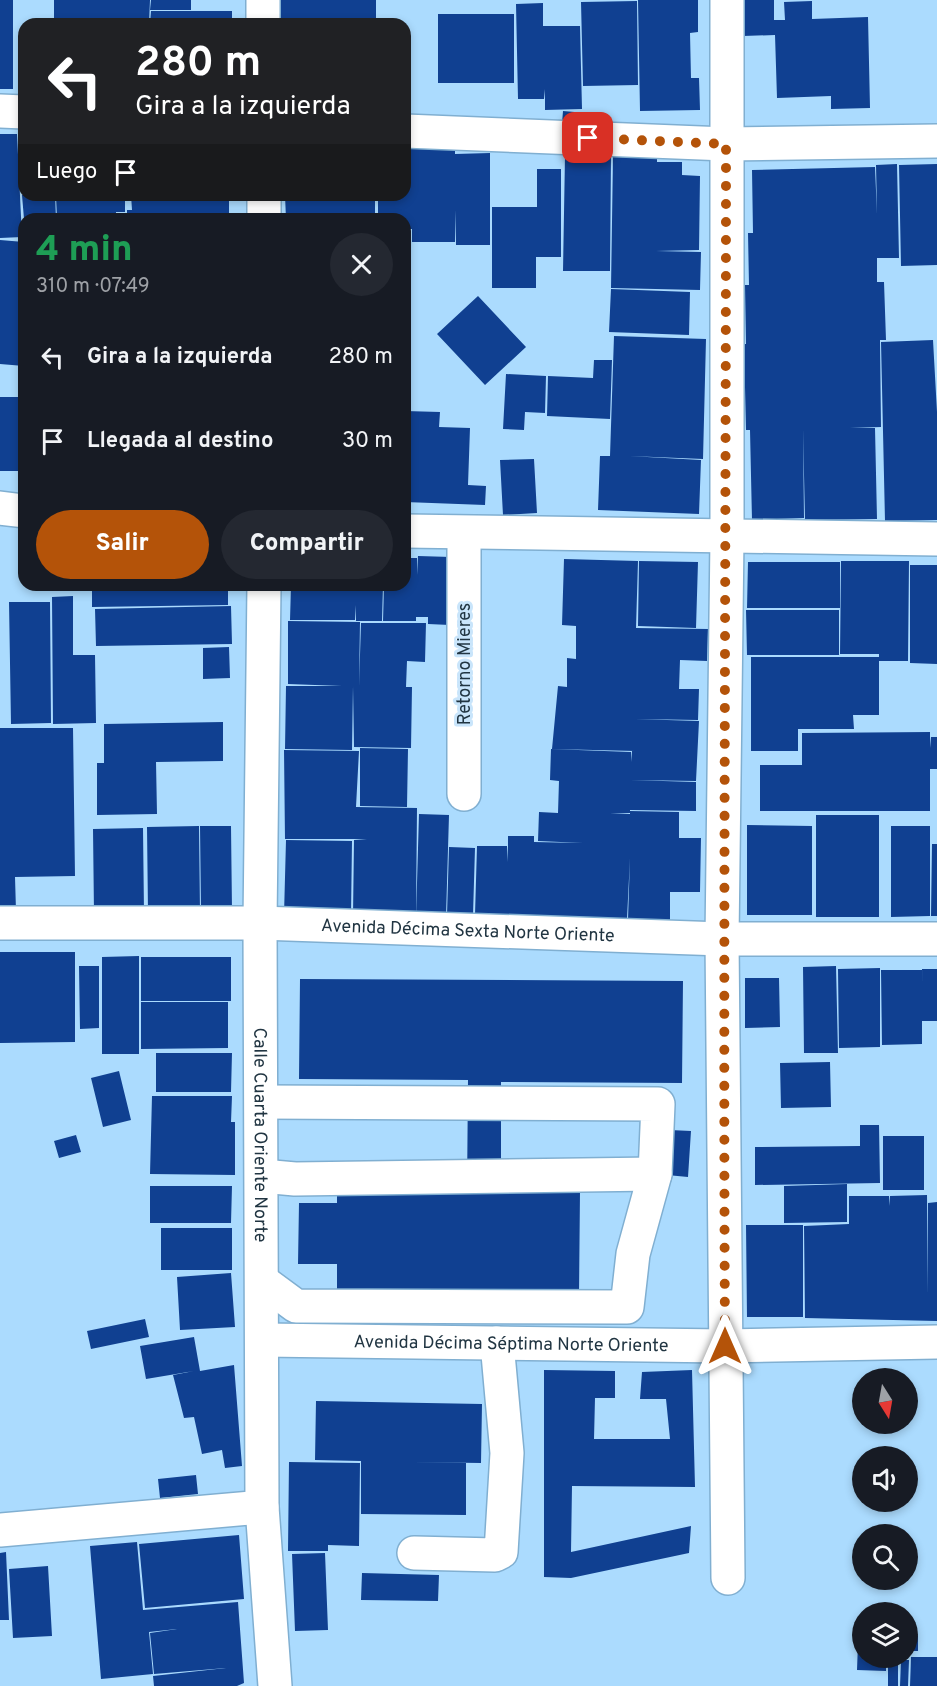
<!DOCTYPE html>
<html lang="es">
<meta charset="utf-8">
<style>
body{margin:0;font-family:Overpass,sans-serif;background:#242831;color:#f1f3f6;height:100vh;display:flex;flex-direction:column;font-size:22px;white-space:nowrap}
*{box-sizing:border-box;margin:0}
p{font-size:20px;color:#9ea1a6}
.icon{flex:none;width:33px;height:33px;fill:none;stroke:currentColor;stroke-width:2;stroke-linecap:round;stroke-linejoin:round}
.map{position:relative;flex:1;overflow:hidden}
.details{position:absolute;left:18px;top:213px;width:393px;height:378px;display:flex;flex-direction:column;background:#171b24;border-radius:18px;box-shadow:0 3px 9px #0003}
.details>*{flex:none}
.hud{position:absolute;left:18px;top:18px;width:393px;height:183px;border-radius:18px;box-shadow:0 3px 9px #0003;background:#202124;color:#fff;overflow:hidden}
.needle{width:39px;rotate:169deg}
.buttons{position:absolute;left:852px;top:1368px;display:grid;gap:12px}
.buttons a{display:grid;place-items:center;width:66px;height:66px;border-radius:50%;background:#171b24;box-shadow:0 3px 9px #0003;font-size:30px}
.pin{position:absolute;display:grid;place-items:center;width:51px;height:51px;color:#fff;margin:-26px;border-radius:12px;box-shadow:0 3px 9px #0006}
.me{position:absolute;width:66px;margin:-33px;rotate:0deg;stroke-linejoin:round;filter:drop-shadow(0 0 4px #0008)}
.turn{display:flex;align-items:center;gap:21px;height:126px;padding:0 18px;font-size:27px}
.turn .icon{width:78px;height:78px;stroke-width:2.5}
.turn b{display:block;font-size:42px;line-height:51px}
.then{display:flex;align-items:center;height:57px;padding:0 18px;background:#0003;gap:12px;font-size:22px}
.round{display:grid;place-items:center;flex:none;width:63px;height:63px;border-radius:32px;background:#242831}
.summary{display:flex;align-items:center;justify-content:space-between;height:102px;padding:0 18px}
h1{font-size:36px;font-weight:800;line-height:45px;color:#1e9e55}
.cta{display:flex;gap:12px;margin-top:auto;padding:12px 18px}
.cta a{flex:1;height:69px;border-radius:36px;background:#b45309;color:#fff;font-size:24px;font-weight:800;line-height:69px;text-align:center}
.cta a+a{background:#242831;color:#f1f3f6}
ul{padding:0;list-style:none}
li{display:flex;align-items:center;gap:18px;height:84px;padding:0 18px}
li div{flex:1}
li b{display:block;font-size:22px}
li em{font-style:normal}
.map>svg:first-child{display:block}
.building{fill:#104091}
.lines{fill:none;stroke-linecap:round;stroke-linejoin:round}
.minor-casing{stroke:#80afd1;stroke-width:36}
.minor{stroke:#fff;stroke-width:33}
.route{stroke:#b45309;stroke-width:10;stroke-dasharray:0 18}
.labels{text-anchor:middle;stroke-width:6;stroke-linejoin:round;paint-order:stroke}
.street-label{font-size:18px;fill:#213542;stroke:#c9e5fb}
</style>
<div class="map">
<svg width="937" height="1686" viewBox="0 0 937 1686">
<rect width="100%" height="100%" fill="#abdbfe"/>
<path class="building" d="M0,0h13v89h-13z
M54,0h96l-1,24h-95z
M151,0h40v10h-41z
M280,0h96v22h-96z
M638,0h60v32l-8,1 1,45h8l1,32 -60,1z
M742,0h32v20h11l-1,-18 28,-1v18l56,-2 2,91 -39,1v-13l-54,2 -2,-63 -32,1z
M637,1l1,84 -55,1 -2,-84z
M543,3v23h37l2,83 -37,1v-21l-1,10h-26l-2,-95z
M151,11h81v13h-82z
M438,14h76v69h-76z
M563,111l23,2 -2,25 -23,-2z
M0,134h17l5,103 -22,1z
M20,142h4v44h-2z
M405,148h50v6l35,-1v92h-34v-35l-1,32h-43v-13h-7v-10h-27v-24h27z
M565,156l46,1 -1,114h-47z
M613,156l44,1v5h25v13l18,1 -1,74 -43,1 45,1 -1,38 -89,-2z
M897,164l2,94h-22v24h7l2,58h-6l1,87 -31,1h25l2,91 -72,1 -2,-91 1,89 -52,2 -2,-90h-4l-2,-86h2l-1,-59h4l-1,-52h5l-1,-63 123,-3 2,47 -1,-49z
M937,164v101l-36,1 -2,-101z
M537,169h24v88h-25v31h-44v-81h45z
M22,195h33l1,24h-32z
M56,195h69v17h-9v7h-59z
M131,195h98v24h-102v-9h5z
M285,195h90v24h-89z
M0,240l24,2v124l-24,-2z
M611,289l79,3 -1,43 -80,-3z
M478,296l48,51 -41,38 -48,-51z
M614,336l92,3 -3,120 -74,-3 72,4 -2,54 -101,-4 2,-54h10z
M933,340l4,72v108l-52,1 -4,-179z
M594,360h18l-2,59 -63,-3 1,-40 45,2z
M506,374l40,2 -1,37 -20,-1 -1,18 -21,-1z
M0,397h22l-3,74h-19z
M405,411l35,1 -1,15 31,1 -2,57 18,1 -1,19 -80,-3z
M534,459l3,54 -34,2 -3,-55z
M418,556l33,1 -1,68 -22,-1v-7h-12v4h-33l1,-36h21v-27h12v17z
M564,559l74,2 -2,67 72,1 -1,32 -27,-1 -1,29h20l-1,31 -63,-1 64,2 -3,60 -66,-1 66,2v29l-66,-1v3h-20l20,1v-3l49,1v26h22l-1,54h-30v28l-42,-1 2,-61 -3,61 -152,-4 2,-69h30l1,16v-26h26v6l49,1 -45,-2 1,-29 19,1 1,-32 -9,-1 1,-31 80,3v10l1,-11h3l-83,-2 6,-63 9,1v-29l9,1v-33l-14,-1z
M639,561l59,1 -2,66 -58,-2z
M841,561h68l-1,100h-29v54h-26l1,14h-56v22h-47v-94h128v-3h-39z
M748,562h92v46h-93z
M910,565h27v99l-27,-1z
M92,585h136v20l-136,2z
M291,585h92l-1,36h-26v-16l-1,15h-65z
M73,596v59h22l1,68 -43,1 -1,-127z
M9,602h41l1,121 -40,1z
M231,606l1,38 -136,2 -1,-37z
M746,610h93v45h-92z
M288,621l72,1 -1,64 2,-63h65l-1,39 -18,-1 -1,26h6l-1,61 -57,-1 -1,-61 -1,64 -67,-1 1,-63h56l-54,-2z
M229,647l1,31 -27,1v-31z
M223,722v39l-67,1 1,52 -60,1v-52h7v-39z
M0,728h73l2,148 -60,1 1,34h-16z
M930,732v16l1,-11h6v32h-7v42h-170v-46h42v-32z
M360,748l48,1 -1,58 -47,-1z
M284,750l75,1 -3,56 61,1 -1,107h-63l1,-75 13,-1h-82z
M419,814l30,1 -3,102h-30z
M816,815h63v102h-63z
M747,825l65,1v89h-65z
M199,826l1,86 -52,1 -1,-86z
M200,826h31l1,85h-31z
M891,826h39v90l-39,1z
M143,828l1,85 -50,1 -1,-85z
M286,840l66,1 -1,74h-67z
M932,844h5v72h-6z
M449,847l26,1 -2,67h-26z
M0,952h75v90l-75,1z
M139,956v98h-37v-97z
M141,957h90v44h-90z
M79,966h20v62l-19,1z
M836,966l2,87h-34l-1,-86z
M880,968v79l-41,1 -1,-79z
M922,969h15v52h-15v23l-40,1 -1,-75h41l1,20z
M745,978h34l1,49 -35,1z
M300,979l383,2 -1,102 -181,-1v108l79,1 -1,105 -242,-1v-31h-39l1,-61h38v-12l130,1 1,-112 -169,-1z
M141,1002h87v46l-87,1z
M156,1053h76l-1,39h-75z
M830,1062l1,45 -50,1 -1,-45z
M119,1071l12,49 -28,7 -12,-49z
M152,1096h80l-1,26h4v53l-85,-1z
M860,1125h19l1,58 -125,2v-38l105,-1z
M670,1130l21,1 -3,46 -21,-2z
M76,1135l5,17 -22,6 -5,-17z
M883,1136h41v54h-41z
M847,1184v38l-63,1v-37z
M150,1186h82l-1,37h-81z
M927,1195l1,99v-91l9,-1v119l-132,-3 -1,-92 45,-2v-28h40l1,10v-10z
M746,1225h57v92h-56z
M161,1228h71v42h-71z
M231,1273l4,54 -55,3 -3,-53z
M145,1319l4,18 -58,12 -4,-18z
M194,1337l6,34 34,-6 8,101 -17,2 -3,-18 -20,4 -8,-37 -10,1 -11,-43 21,-4 -48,8 -6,-33z
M544,1370l71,1v27h-20l-1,41h76l-4,-40h-26l2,-27 50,-2 3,117 -123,-1 -1,66 120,-26 -2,27 -118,25 -27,-1z
M316,1401l166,3 -1,59 -72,-1 57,1v52l-105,-1v-53l-46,-1z
M289,1462l71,1 -1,83 -31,-1v6h-40z
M196,1475l2,19 -38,4 -2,-19z
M239,1535l5,64 -99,9 -6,-64z
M137,1542l6,68 95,-8 6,81 -7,3h-83l-1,-10 73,-8 -72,6 -4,-41 27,-4 -28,3 4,42 -52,5 -11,-133z
M6,1552l3,68h-9v-67z
M325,1553l3,77 -33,1 -3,-77z
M48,1566l4,70 -39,2 -4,-69z
M362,1573l77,2 -1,26 -77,-1z
M908,1636h10v15h-10z
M858,1643h4v15h24v13l-29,-1z
M911,1657h26v29h-27z
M888,1660l10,1v25h-10z
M901,1660h8l-1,26h-8z"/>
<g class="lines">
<defs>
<g id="minor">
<path d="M263,0v24"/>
<path d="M727,0v537l-5,402 6,639"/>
<path d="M0,111l24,1"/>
<path d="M405,131l321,13 211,-3"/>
<path d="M264,195v24"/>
<path d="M0,508l24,3"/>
<path d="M405,531l532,8"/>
<path d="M464,533v261"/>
<path id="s1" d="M264,585l-4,338 2,584 13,179"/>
<path id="s2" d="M0,923h260l462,16h215"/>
<path d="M262,1102l396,2 -3,70 -22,80 -6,53 -331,-1 -34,-25"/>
<path d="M262,1176l33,3 360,-5"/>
<path id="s3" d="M263,1340l462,6 212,-4"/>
<path d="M0,1530l262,-23"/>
<path d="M414,1553l81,2 6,-3 6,-99 -10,-110"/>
</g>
</defs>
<use href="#minor" class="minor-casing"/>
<use href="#minor" class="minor"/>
</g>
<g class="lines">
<path class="route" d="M588,138l138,6c0,401 -3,801 -1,1202"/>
</g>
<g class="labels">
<g class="street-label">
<text transform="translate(464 664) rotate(-90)" y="6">Retorno Mieres</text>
<text dy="6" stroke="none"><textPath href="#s2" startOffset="468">Avenida Décima Sexta Norte Oriente</textPath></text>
<text dy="6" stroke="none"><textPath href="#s1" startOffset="550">Calle Cuarta Oriente Norte</textPath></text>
<text dy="6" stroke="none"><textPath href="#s3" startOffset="248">Avenida Décima Séptima Norte Oriente</textPath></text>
</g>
</g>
</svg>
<div class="buttons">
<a><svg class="needle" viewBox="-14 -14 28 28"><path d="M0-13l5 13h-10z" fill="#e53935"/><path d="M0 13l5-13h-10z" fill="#9ea1a6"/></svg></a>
<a><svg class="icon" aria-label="sound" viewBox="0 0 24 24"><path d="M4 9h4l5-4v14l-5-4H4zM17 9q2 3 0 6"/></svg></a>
<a><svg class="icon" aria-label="search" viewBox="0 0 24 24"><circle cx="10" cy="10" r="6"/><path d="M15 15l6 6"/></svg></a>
<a><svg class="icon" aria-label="layers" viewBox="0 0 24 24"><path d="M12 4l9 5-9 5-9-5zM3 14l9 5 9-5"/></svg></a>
</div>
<div class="pin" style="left:588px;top:138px;background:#d93025"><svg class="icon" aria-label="arrive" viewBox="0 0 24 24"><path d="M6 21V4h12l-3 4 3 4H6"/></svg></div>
<svg class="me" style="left:725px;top:1346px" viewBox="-20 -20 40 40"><path d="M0-17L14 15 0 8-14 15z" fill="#b45309" stroke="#fff" stroke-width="4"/></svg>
<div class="hud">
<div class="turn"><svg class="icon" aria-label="left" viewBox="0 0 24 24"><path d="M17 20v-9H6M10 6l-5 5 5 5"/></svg><div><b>280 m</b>Gira a la izquierda</div></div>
<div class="then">Luego<svg class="icon" aria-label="arrive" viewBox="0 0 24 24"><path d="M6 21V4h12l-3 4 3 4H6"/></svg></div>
</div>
<section class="details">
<div class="summary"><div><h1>4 min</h1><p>310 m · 07:49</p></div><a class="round"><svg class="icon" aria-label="close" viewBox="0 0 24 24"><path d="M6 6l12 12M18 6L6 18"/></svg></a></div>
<ul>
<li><svg class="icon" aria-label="left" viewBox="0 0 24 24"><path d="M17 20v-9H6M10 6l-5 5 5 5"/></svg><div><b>Gira a la izquierda</b></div><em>280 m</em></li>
<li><svg class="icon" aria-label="arrive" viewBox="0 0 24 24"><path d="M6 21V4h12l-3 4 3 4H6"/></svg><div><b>Llegada al destino</b></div><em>30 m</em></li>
</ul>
<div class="cta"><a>Salir</a><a>Compartir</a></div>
</section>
</div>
